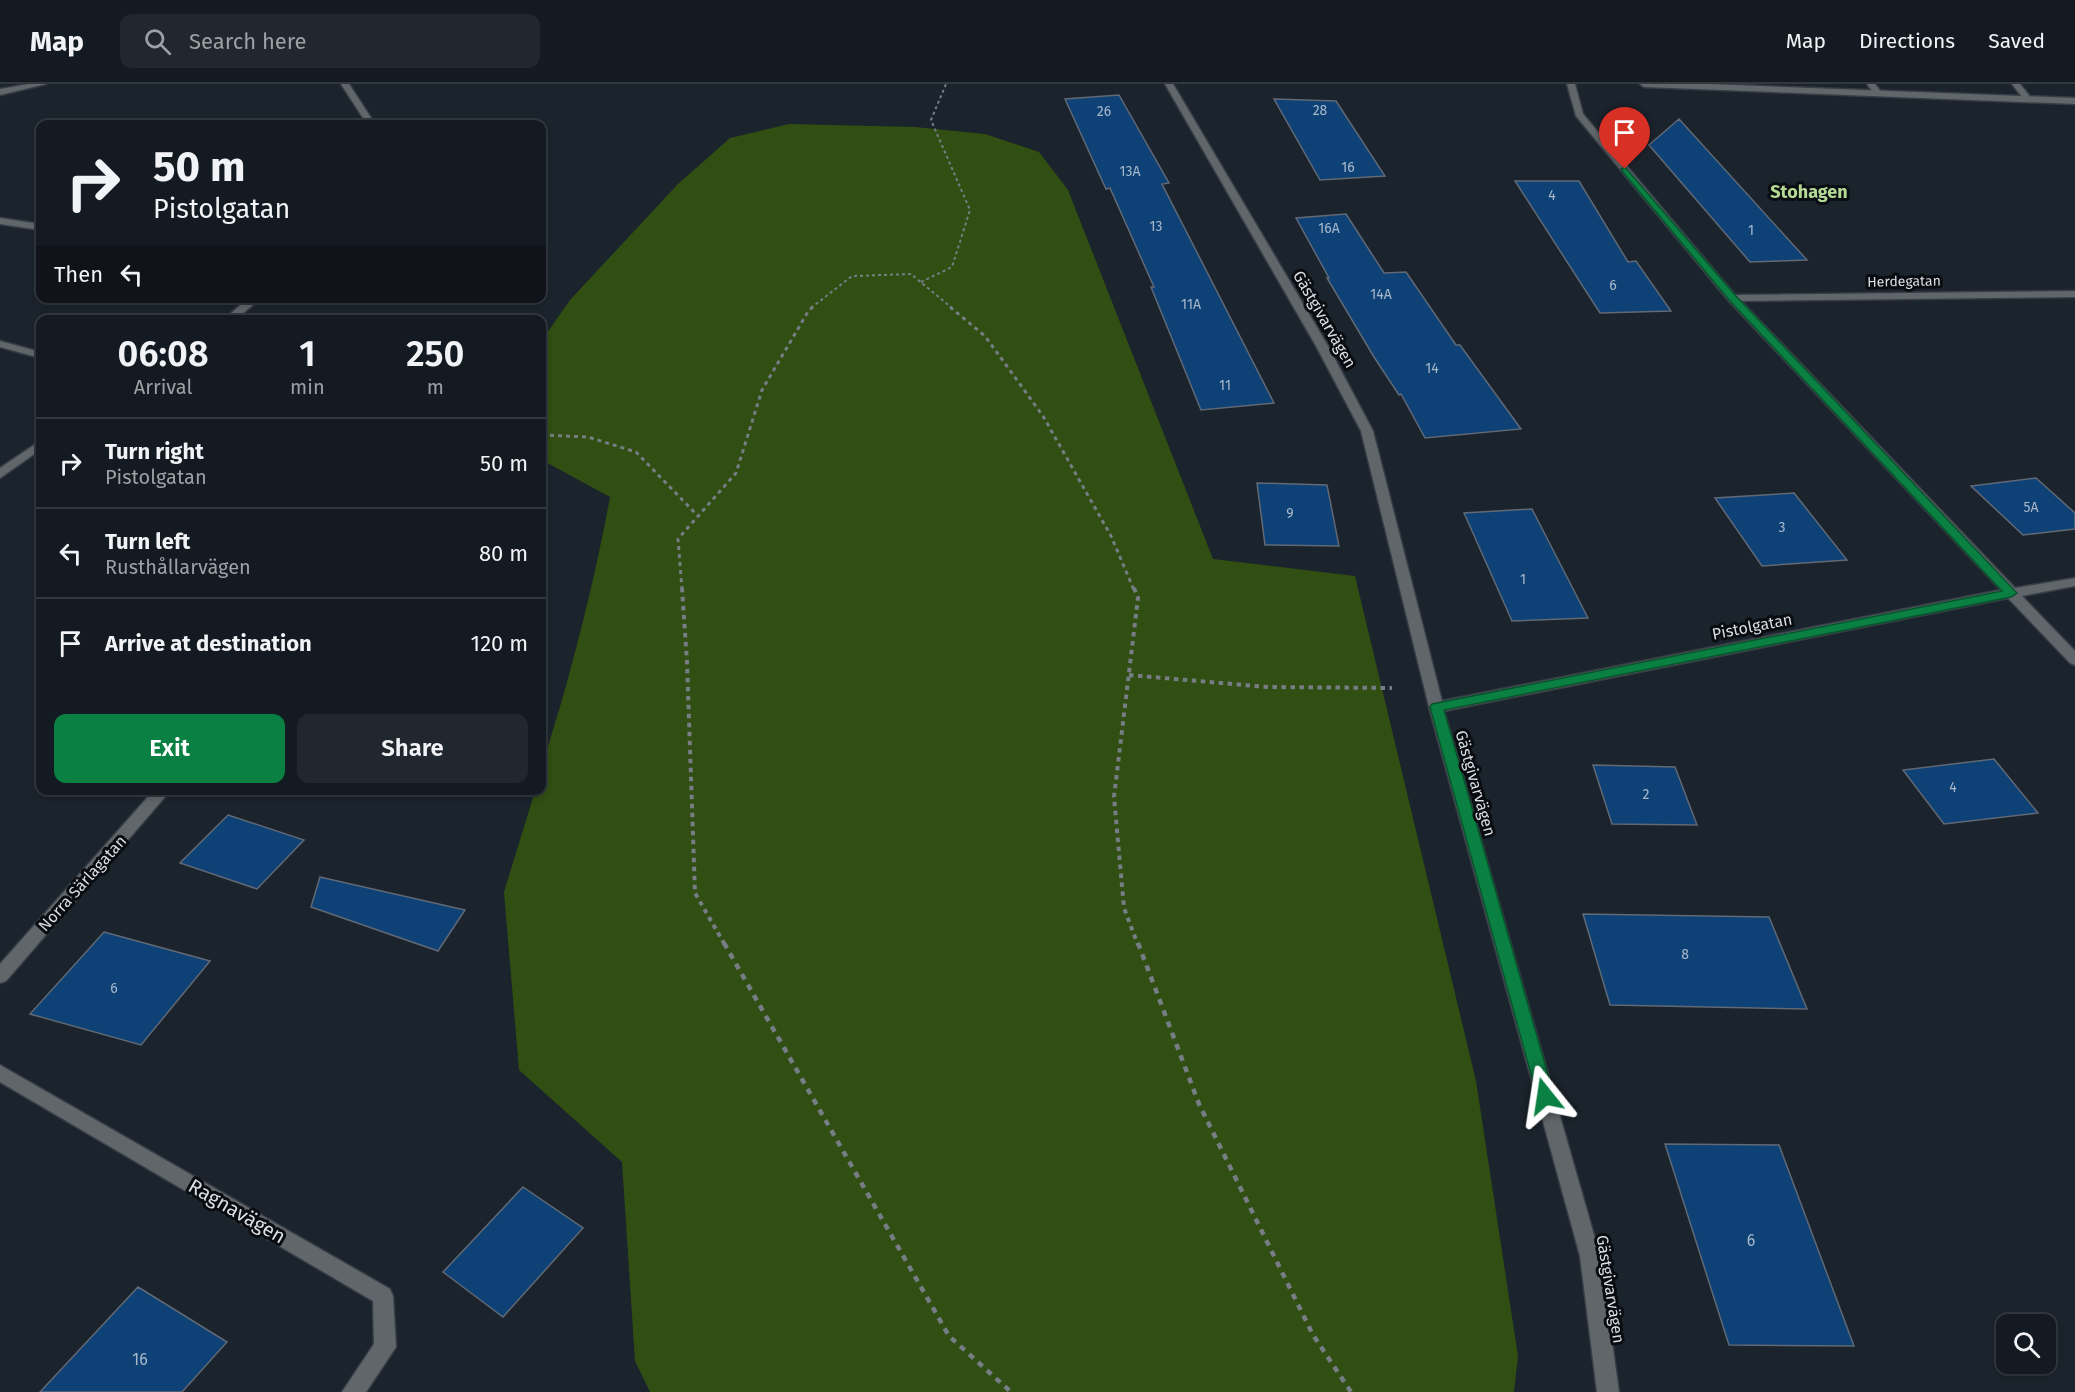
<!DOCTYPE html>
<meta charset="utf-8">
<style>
body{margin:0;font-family:"Fira Sans",sans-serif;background:#21272e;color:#f1f3f6;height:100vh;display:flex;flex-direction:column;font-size:22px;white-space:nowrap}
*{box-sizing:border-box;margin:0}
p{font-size:20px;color:#9da1a5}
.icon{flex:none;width:33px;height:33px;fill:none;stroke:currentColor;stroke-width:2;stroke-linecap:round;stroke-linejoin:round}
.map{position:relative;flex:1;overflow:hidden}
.drawer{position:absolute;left:36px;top:231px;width:510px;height:480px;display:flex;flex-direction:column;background:#141a21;border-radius:12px;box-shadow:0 3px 9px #0003,0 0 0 2px #33383f}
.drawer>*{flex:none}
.hud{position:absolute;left:36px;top:36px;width:510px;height:183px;border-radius:12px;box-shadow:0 3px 9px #0003,0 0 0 2px #33383f;background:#141a21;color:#f1f3f6;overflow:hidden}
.controls{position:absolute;left:1996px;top:1230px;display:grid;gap:12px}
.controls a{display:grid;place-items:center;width:60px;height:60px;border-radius:12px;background:#141a21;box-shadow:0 3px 9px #0003,0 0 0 2px #33383f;font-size:30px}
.pin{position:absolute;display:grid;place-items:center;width:51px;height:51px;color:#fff;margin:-62px -26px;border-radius:50% 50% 50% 0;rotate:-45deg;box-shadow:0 0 6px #0007}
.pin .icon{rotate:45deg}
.me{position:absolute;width:66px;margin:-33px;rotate:345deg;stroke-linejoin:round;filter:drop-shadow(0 0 4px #0008)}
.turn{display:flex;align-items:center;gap:21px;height:126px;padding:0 18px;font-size:27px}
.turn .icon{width:78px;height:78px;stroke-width:2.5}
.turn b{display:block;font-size:42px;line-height:51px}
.then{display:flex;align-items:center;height:57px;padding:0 18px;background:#0003;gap:12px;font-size:22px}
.eta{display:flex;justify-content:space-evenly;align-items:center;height:102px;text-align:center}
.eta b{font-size:36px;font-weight:600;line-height:42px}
.button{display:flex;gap:12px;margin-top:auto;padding:12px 18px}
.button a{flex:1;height:69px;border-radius:12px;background:#0b8043;color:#fff;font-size:24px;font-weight:600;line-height:69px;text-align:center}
.button a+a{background:#21272e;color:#f1f3f6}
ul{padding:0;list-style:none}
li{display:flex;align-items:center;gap:18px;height:90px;padding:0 18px;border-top:2px solid #33383f}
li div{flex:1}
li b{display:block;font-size:22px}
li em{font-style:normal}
header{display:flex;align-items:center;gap:36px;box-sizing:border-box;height:84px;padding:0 30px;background:#141a21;border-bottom:2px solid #33383f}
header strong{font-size:28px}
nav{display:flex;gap:33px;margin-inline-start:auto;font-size:21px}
.search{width:420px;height:54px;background:#21272e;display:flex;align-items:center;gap:15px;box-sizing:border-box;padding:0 21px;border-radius:12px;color:#9da1a5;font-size:22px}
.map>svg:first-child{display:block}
.green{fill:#314f12}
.building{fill:#0e4175;stroke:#606975;stroke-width:1.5}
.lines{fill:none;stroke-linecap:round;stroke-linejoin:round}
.service-casing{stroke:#363d46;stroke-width:3}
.minor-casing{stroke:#363d46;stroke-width:3}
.path-far3{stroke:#767d85;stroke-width:2;stroke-dasharray:3 3;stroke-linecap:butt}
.path-far2{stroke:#767d85;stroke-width:3;stroke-dasharray:4 4;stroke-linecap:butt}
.path-far1{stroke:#767d85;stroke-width:4;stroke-dasharray:4.5 4.5;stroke-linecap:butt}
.path{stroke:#767d85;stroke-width:4.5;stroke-dasharray:6 6;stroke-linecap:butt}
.service{fill:#61666b;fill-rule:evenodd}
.minor{fill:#61666b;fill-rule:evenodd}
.route{fill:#0b8043;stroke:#07532c;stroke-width:1.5}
.labels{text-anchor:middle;stroke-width:6;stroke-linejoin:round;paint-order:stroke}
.number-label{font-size:14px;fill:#a7b8ca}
.far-street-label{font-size:14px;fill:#dadfe6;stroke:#090c10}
.street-label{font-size:16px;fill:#dadfe6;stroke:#090c10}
.near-number-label{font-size:16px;fill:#a7b8ca}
.far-district-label{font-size:18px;font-weight:bold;fill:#b4da96;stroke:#090c10}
.near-street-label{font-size:20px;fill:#dadfe6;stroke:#090c10}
</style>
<header>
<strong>Map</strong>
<div class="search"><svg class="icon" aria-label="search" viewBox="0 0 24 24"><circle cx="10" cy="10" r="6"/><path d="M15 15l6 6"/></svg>Search here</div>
<nav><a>Map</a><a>Directions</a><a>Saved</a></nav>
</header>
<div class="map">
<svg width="2075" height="1308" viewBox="0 0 2075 1308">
<rect width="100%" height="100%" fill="#1b232c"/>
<path class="green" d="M789,40l126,3 70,7 54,18 29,38 145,369 142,17 121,505 42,275 -4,36h-864l-15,-31 -13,-199 -103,-92 -15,-178 31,-101 7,-1c0,-35 13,-63 22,-97 18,-65 34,-130 46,-196l-68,-37v-120l28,-40 107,-115 53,-47z"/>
<path class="building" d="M1119,11l50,88 -7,1 112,219 -73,7 -50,-123h3l-44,-99 -4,1 -41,-90z
M1274,15l62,2 49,75 -65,4z
M1679,35l128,141 -57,2 -101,-117z
M1515,97h64l49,81 8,-1 35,50 -71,2z
M1346,130l38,59 22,-1 50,73h4l61,84 -96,9 -24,-44 -2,1 -25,-38 -47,-79h2l-33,-60z
M2036,394l39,35v16l-52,6 -52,-49z
M1257,399l70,2 12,61 -74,-1z
M1794,409l53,67 -85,6 -47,-68z
M1532,425l56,109 -76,3 -48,-108z
M1994,675l44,54 -94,11 -41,-54z
M1593,681l82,2 22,58 -85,-1z
M228,731l76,25 -47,49 -77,-26z
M320,793l145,33 -27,41 -127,-44z
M1583,830l186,3 38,92 -197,-4z
M104,848l106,29 -69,84 -111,-31z
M1665,1060l114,1 75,201 -125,-1z
M523,1103l60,41 -80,89 -60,-45z
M138,1203l89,55 -45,50h-142z"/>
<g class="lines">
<defs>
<path id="service" d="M1867,0h8l7,9 -7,2z
M2012,0h8l12,15 -1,2h-6z"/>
<path id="minor" d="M29,0h17l-46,11v-6z
M341,0h8l26,40h-8z
M1165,0h8l155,262 45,85 69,270 559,-111 -273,-290 -152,-184 -9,-32h8l8,30 152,181 340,-4v6l-334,4 274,287 60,-10v8l-53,10 53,55v14l-5,-2 -62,-65 -564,113 156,545 19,136h-22l-17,-136 -151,-549 -68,-276 -45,-85z
M1640,0h69l366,14v6l-431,-17z
M0,134l40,6v6l-40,-6z
M249,214h12l-26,22h-12z
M0,257l40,11v6l-40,-11z
M40,357v9l-40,28v-10z
M154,706h17l-165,191 -6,2v-19z
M0,981l390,224 3,7 3,51 -30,45h-24l32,-48 -1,-43 -373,-219z"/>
</defs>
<use href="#service" class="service-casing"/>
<use href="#minor" class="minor-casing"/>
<path class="path-far3" d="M921,198l31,-15 18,-57 -39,-90 15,-36
M811,224l41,-32 59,-2 41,34"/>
<path class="path-far2" d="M950,223l35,29 58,80 68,120 23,54
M542,351l46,2 48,15 62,64
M682,506l-4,-51 58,-66 26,-83 47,-80 4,-3"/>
<path class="path-far1" d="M682,504l5,74 8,231 30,52
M1134,504l4,10 -24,199 10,111 14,37
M1129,591l138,12 125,1"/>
<path class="path" d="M724,859l225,393 62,56
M1138,859l61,161 114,231 38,57"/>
<use href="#service" class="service"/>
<use href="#minor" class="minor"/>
</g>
<path class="route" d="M1625,83l111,129 281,297 -6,4 -567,113 110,386 -3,5 -6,2 -6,-2 -2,-5 -107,-389 2,-3 570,-113 -273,-291 -107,-129 -1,-2z"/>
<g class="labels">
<g class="number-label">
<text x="1320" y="31">28</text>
<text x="1104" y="32">26</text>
<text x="1348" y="88">16</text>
<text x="1130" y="92">13A</text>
<text x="1552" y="116">4</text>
<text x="1156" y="147">13</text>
<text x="1329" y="149">16A</text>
<text x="1751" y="151">1</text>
<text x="1613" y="206">6</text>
<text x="1381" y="215">14A</text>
<text x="1191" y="225">11A</text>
<text x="1432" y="289">14</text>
<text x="1225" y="306">11</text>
<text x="2031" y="428">5A</text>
<text x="1290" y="434">9</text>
<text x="1782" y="448">3</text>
<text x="1523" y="500">1</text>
<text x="1953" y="708">4</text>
<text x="1646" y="715">2</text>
<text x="1685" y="875">8</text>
<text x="114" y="909">6</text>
</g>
<g class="far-street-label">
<text transform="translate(1904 197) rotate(-1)" y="5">Herdegatan</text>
</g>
<g class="street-label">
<text transform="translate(1325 235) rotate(60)" y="6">Gästgivarvägen</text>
<text transform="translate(1752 542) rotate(-11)" y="6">Pistolgatan</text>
<text transform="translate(1476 699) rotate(74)" y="6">Gästgivarvägen</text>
<text transform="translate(82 799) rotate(-48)" y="6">Norra Särlagatan</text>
<text transform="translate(1611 1205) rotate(81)" y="6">Gästgivarvägen</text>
</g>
<g class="near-number-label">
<text x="1751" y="1162">6</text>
<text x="140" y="1281">16</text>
</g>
<g class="far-district-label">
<text x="1809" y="114">Stohagen</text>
</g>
<g class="near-street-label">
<text transform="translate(237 1127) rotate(30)" y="7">Ragnavägen</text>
</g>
</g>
</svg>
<div class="controls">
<a><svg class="icon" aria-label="search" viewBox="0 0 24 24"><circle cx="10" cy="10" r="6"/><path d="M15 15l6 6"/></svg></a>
</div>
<div class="pin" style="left:1625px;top:85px;background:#d93025"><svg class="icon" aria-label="arrive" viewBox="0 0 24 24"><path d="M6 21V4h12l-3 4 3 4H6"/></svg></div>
<svg class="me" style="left:1545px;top:1012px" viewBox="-20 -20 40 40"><path d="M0-17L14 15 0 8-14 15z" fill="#0b8043" stroke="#fff" stroke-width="4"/></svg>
<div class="hud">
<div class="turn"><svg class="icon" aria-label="right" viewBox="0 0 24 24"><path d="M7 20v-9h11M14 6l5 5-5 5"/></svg><div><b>50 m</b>Pistolgatan</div></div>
<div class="then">Then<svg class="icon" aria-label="left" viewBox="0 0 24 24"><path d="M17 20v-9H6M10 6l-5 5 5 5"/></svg></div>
</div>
<section class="drawer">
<div class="eta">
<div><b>06:08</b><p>Arrival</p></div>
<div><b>1</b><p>min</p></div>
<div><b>250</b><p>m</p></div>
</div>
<ul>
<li><svg class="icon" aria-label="right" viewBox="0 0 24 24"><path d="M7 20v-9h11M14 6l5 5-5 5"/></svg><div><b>Turn right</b><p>Pistolgatan</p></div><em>50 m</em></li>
<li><svg class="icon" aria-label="left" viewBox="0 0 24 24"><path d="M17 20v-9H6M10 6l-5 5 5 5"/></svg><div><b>Turn left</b><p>Rusthållarvägen</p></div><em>80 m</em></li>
<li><svg class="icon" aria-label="arrive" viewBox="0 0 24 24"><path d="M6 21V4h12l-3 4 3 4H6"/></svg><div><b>Arrive at destination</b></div><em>120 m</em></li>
</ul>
<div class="button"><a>Exit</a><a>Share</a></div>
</section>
</div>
